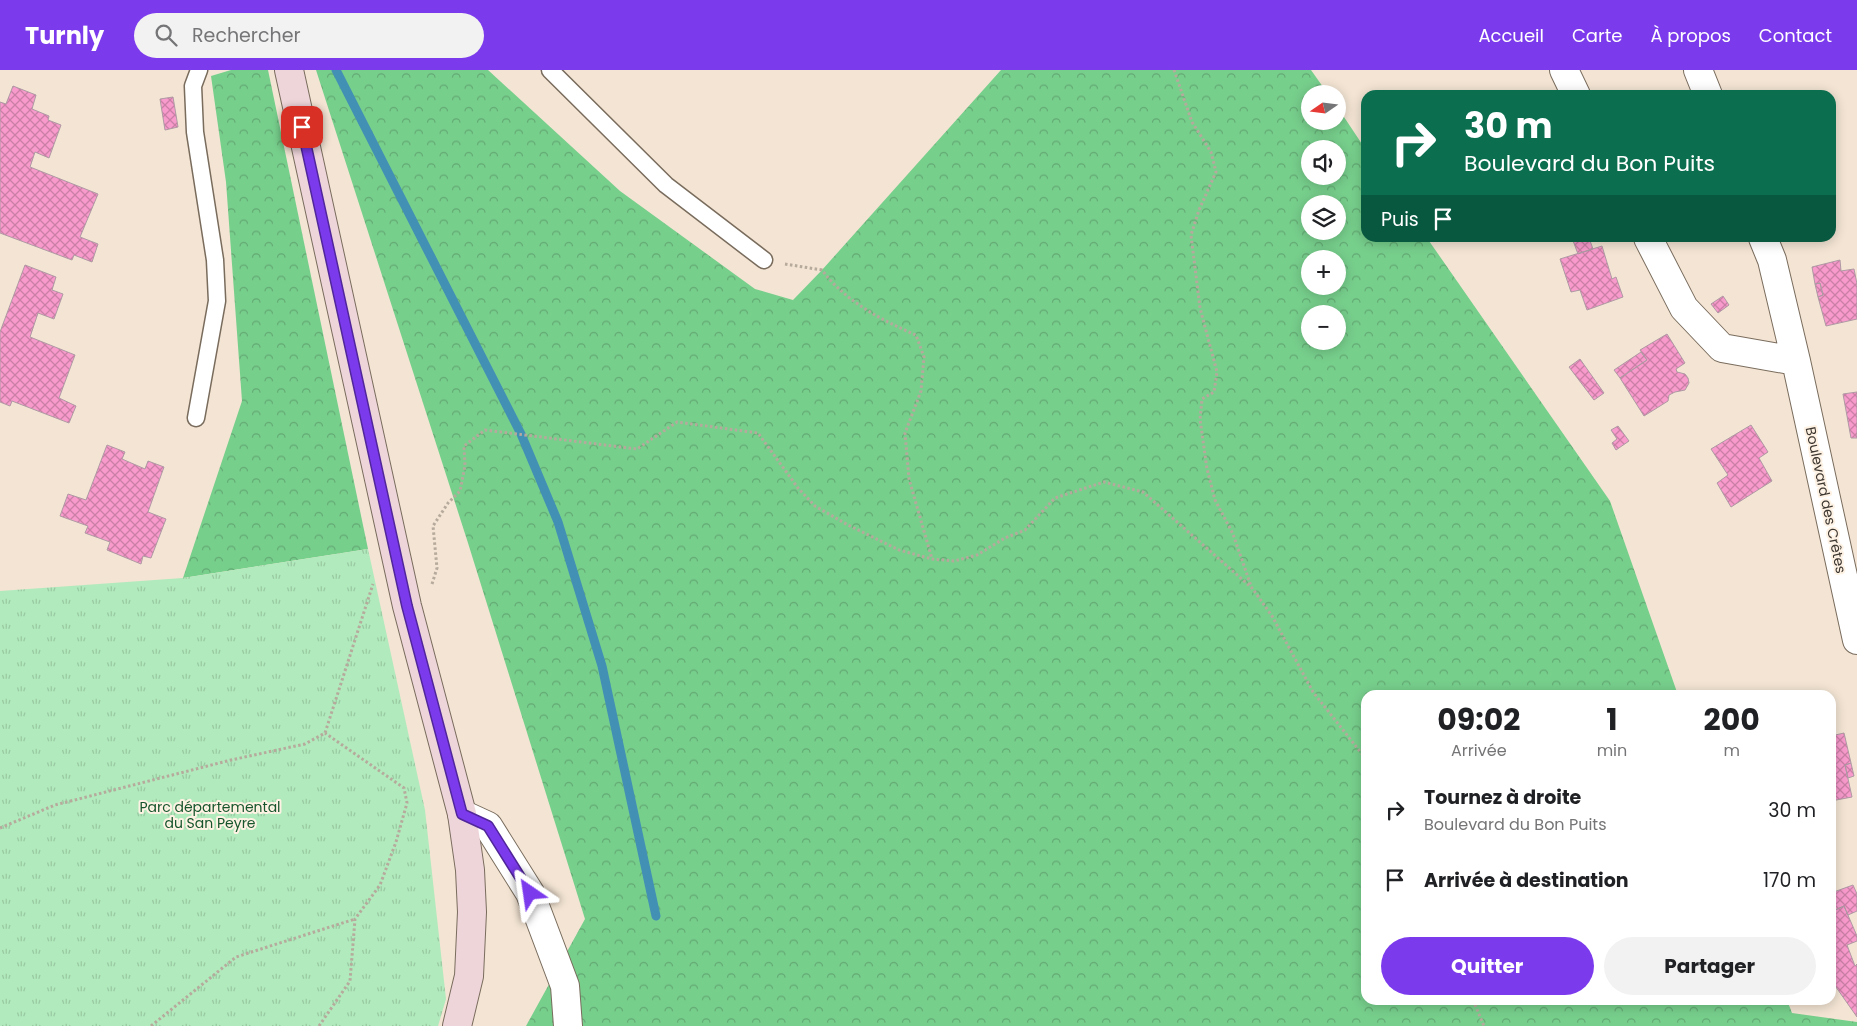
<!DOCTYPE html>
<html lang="fr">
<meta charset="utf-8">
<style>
body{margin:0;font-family:Poppins,sans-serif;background:#f2f2f2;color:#202124;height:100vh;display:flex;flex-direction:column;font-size:19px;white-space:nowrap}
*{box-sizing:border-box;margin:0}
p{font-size:16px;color:#757577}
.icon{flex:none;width:28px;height:28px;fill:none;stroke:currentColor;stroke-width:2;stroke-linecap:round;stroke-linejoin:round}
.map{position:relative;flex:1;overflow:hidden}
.side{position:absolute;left:1361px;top:620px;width:475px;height:315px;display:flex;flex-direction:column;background:#fff;border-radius:15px;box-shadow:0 2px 12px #0003}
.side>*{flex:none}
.hud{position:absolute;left:1361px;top:20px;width:475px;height:152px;border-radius:15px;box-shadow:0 2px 12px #0003;background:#0b6e4f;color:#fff;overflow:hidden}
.needle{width:32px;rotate:256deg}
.tools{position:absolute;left:1301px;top:15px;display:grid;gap:10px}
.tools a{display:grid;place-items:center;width:45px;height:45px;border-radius:50%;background:#fff;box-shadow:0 2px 12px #0003;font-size:25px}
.pin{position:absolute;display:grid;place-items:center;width:42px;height:42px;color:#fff;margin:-21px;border-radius:10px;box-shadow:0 2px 8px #0006}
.me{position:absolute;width:55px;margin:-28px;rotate:328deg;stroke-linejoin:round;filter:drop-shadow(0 0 4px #0008)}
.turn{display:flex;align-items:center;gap:18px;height:105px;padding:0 20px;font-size:22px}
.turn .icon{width:65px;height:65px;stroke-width:2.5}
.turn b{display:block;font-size:35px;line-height:42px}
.then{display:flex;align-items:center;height:48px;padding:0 20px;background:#0003;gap:10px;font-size:19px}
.eta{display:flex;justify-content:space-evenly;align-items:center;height:85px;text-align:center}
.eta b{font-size:30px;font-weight:700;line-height:35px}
.action{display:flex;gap:10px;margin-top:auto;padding:10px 20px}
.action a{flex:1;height:58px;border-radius:30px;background:#7c3aed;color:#fff;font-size:20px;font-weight:700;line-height:58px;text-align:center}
.action a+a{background:#f2f2f2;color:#202124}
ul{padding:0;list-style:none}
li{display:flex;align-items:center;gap:15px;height:70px;padding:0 20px}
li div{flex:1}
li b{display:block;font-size:19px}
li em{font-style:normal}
header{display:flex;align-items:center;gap:30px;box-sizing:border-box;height:70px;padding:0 25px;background:#7c3aed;color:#fff}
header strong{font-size:24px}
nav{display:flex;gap:28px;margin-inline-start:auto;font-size:18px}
.search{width:350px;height:45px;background:#f2f2f2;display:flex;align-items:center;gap:12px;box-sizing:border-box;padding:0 18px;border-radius:28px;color:#757577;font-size:19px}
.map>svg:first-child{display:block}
.forest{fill:url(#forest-crowns);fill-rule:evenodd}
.park{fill:url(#park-tufts)}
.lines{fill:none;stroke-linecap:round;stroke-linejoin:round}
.stream{stroke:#4290b4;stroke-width:9}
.building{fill:url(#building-cross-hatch);stroke:#af9aa4}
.service-casing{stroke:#796c5d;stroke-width:19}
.minor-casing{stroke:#796c5d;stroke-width:30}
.secondary-casing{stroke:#796c5d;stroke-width:30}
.path{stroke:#b6aa9d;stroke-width:3;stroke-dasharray:2.5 2.5;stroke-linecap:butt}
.service{stroke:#fff;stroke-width:16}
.minor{stroke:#fff;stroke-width:28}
.secondary{stroke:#eed5da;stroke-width:28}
.route-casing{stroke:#51269a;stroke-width:12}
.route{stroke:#7c3aed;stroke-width:9}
.labels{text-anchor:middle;stroke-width:4;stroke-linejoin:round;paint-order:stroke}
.street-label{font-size:14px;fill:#3e3832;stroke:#fef2e4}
.park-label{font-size:14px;fill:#17562c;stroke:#fef2e4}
</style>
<header>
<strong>Turnly</strong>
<div class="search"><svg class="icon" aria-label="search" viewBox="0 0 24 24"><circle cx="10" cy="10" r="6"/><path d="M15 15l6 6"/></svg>Rechercher</div>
<nav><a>Accueil</a><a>Carte</a><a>À propos</a><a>Contact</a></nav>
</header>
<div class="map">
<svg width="1857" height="956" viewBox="0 0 1857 956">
<defs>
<pattern id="forest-crowns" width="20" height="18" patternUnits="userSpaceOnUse" patternTransform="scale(1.25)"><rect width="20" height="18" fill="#77cf8c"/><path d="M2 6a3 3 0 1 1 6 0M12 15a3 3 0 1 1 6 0" fill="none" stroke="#63a973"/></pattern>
<pattern id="park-tufts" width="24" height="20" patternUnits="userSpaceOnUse" patternTransform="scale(1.25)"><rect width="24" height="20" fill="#b1eabc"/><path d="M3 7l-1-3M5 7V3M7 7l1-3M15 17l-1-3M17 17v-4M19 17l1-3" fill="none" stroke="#99c9a2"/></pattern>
<pattern id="building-cross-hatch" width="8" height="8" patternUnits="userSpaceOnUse" patternTransform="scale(1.25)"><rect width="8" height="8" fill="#f89acc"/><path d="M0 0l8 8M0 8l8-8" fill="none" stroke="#ca7fa6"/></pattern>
</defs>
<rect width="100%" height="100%" fill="#f3e4d3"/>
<path class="forest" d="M231,0h37l100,479 -185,29 59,-177 -16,-219 -15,-106z
M316,0h172l132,121 135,98 38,11 29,-30 179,-200h310l17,24h-18v27h28v-13l28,42v88h61l183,263 68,194h-312v305h421l5,13 65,9v4h-1331l59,-107 -117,-376zM1310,79h28v27h-28zM1310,134h28v27h-28zM1310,189h28v27h-28zM1310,244h28v27h-28z"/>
<path class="park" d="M368,479l57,261 21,189 -8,27h-438v-435l183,-13z"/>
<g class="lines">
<path class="stream" d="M336,0l185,364 37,88 44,144 54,250"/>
</g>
<path class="building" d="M13,16l23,9 -4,14 17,7 -1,4 13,5 -12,33 -14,-6 -5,15 68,27 -18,43 18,7 -6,18 -18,-7 -2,5 -72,-27v-131l6,2z
M173,27l5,30 -13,3 -5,-31z
M1572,168h17l4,11 -15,5z
M1602,176l10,33 4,-2 7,20 -36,13 -7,-20 -9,2 -11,-33z
M1840,190l1,11 13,-2 3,15v35l-31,7 -8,-29 5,-2 -3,-12 -5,1 -3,-17z
M25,195l31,12 -4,13 11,4 -9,25 -16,-6 -8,24 45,18 -16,43 17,8 -7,17 -57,-22 -2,5 -10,-4v-70z
M1820,213l3,12 -5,2 -3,-13z
M1723,226l6,9 -11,8 -7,-9z
M1667,264l18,29 -9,6 1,3 8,2 3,4 1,5 -4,7 -10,2 -6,3 -1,6 -24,15 -24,-38 27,-18 -7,-10z
M1641,282l6,8 -27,18 -6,-8z
M1580,289l24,34 -10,7 -25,-33z
M1857,322v46h-6l-8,-44z
M1751,355l17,27 -9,6 13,23 -41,26 -14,-24 11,-8 -17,-26z
M1618,356l11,15 -13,9 -4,-7 5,-4 -6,-9z
M107,375l18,7 -3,7 23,10 3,-8 16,6 -16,45 18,7 -15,39 -8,-2 -2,8 -34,-14 3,-8 -25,-9 3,-7 -28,-10 8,-22 18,6z
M1844,663l7,30 -6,2 7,32 -21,4v-65z
M1851,693l3,13 -6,2 -3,-13z
M1853,815l4,9v17l-9,4 -4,-9 -9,4 -4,-8v-9z
M1844,836l13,30v5l-10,4 8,21 2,-2v53l-26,-37v-68z"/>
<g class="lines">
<defs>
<path id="service" d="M550,0l116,115 98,75
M196,348l21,-117 -2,-41 -20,-128 -2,-46 6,-16"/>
<path id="minor" d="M1564,0l12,25
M1698,0l10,25
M1648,168l36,70 38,40 74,13
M1763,168l9,22 24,101 61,279
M462,744l26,12 42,67 35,93 3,40"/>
<path id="secondary" d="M289,0l118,536 55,208 8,56 2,42 -3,64 -12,50"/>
</defs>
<use href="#service" class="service-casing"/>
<use href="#minor" class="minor-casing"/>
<use href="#secondary" class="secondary-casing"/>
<path class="path" d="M1174,0l18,52 19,30 5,20 -17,38 -8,25 9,73 17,64 -3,20 -12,7 -2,20 7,50 8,31 18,34 18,52
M785,194l37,6c23,31 59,50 94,65l8,22 -3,34 -16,42 4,46 23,80
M432,514l5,-16 -4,-42 15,-23 12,-12 5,-25 -1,-20 21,-16 152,19 40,-27 81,11 40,55 17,18 33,19 51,25 33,9 22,2 23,-6 28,-17 20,-8 30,-32 49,-16 39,10 109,96 20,28 41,76 53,67
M0,758l55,-23 176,-45 74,-16 20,-11 48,-149
M1473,930l11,26
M151,956l85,-69 119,-38
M319,956l31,-45 5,-62 25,-34 16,-43 11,-39 -3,-15 -79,-55"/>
<use href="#service" class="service"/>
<use href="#minor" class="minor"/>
<use href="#secondary" class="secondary"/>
</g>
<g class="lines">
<defs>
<path id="route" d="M302,57l105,479 55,208 26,12 42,67"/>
</defs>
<use href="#route" class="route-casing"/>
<use href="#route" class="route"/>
</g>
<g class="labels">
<g class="street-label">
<text transform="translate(1826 430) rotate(78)" y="5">Boulevard des Crêtes</text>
</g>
<g class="park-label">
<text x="210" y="742">Parc départemental<tspan x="210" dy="16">du San Peyre</tspan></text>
</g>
</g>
</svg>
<div class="tools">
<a><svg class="needle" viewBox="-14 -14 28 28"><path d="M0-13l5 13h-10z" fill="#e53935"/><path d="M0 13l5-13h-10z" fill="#757577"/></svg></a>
<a><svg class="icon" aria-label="sound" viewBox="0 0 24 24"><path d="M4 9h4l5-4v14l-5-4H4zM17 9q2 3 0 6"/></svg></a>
<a><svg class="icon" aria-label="layers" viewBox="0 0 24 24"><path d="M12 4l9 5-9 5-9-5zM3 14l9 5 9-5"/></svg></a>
<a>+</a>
<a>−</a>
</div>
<div class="pin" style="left:302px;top:57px;background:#d93025"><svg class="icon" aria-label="arrive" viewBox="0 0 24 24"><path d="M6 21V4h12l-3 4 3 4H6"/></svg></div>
<svg class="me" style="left:530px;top:823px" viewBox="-20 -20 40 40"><path d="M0-17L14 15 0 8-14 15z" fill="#7c3aed" stroke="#fff" stroke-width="4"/></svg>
<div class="hud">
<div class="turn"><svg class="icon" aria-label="right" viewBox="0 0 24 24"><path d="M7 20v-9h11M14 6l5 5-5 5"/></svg><div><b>30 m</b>Boulevard du Bon Puits</div></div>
<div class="then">Puis<svg class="icon" aria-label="arrive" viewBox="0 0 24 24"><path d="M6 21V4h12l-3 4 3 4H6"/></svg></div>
</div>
<section class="side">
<div class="eta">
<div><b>09:02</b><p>Arrivée</p></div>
<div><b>1</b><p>min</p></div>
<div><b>200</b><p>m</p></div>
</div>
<ul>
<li><svg class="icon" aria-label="right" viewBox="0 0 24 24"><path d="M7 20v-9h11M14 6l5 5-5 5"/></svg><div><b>Tournez à droite</b><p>Boulevard du Bon Puits</p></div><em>30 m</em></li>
<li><svg class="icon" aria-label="arrive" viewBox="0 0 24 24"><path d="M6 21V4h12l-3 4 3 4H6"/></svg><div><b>Arrivée à destination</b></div><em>170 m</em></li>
</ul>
<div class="action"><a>Quitter</a><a>Partager</a></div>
</section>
</div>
